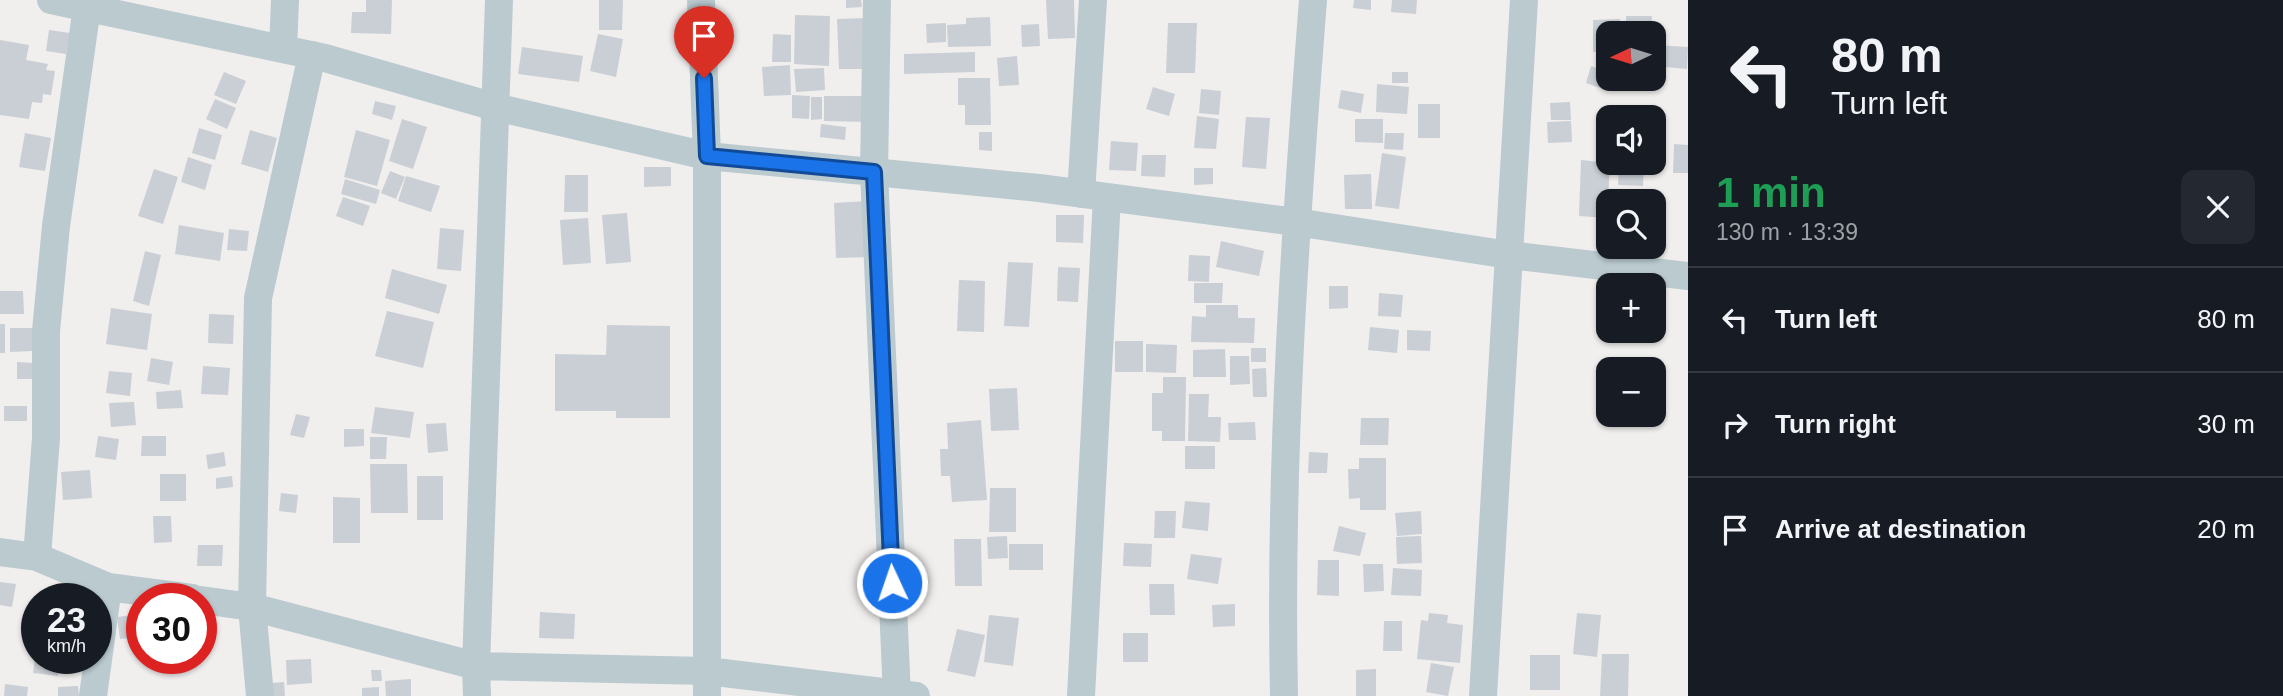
<!DOCTYPE html>
<meta charset="utf-8">
<style>
body{margin:0;font-family:Helvetica,sans-serif;background:#242831;color:#f1f3f6;height:100vh;display:flex;flex-direction:column;font-size:26px;white-space:nowrap}
*{box-sizing:border-box;margin:0}
p{font-size:23px;color:#9ea1a6}
.icon{flex:none;width:38px;height:38px;fill:none;stroke:currentColor;stroke-width:2;stroke-linecap:round;stroke-linejoin:round}
.map{position:relative;flex:1;overflow:hidden}
.sheet{display:flex;flex-direction:column;background:#171b24;width:595px}
.sheet>*{flex:none}
.hud{background:#171b24;color:#f1f3f6;overflow:hidden}
.needle{width:46px;rotate:266deg}
.controls{position:absolute;left:1596px;top:21px;display:grid;gap:14px}
.controls a{display:grid;place-items:center;width:70px;height:70px;border-radius:14px;background:#171b24;box-shadow:0 2px 5px #0004;font-size:35px}
.speed{position:absolute;left:21px;top:583px;display:flex;gap:14px;font-size:35px;font-weight:700;text-align:center}
.speed>*{display:grid;place-content:center;width:91px;height:91px;border-radius:50%;background:#171b24;box-shadow:0 2px 5px #0004;line-height:1}
.speed small{font-size:18px;font-weight:400}
.speed .limit{border:10px solid #d22;background:#fff;color:#111}
.pin{position:absolute;display:grid;place-items:center;width:60px;height:60px;color:#fff;margin:-72px -30px;border-radius:50% 50% 50% 0;rotate:-45deg;box-shadow:0 0 7px #0007}
.pin .icon{rotate:45deg}
.me{position:absolute;width:77px;margin:-38px;rotate:357deg;stroke-linejoin:round;filter:drop-shadow(0 0 5px #0008)}
.turn{display:flex;align-items:center;gap:24px;height:147px;padding:0 28px;font-size:32px}
.turn .icon{width:91px;height:91px;stroke-width:2.5}
.turn b{display:block;font-size:49px;line-height:60px}
.round{display:grid;place-items:center;flex:none;width:74px;height:74px;border-radius:14px;background:#242831}
.head{display:flex;align-items:center;justify-content:space-between;height:119px;padding:0 28px}
h1{font-size:42px;font-weight:700;line-height:52px;color:#1e9e55}
ul{padding:0;list-style:none}
li{display:flex;align-items:center;gap:21px;height:105px;padding:0 28px;border-top:2px solid #363941}
li div{flex:1}
li b{display:block;font-size:26px}
li em{font-style:normal}
main{display:flex;flex:1;min-height:0}
.map>svg:first-child{display:block}
.building{fill:#c9cfd4}
.lines{fill:none;stroke-linecap:round;stroke-linejoin:round}
.street{stroke:#bacacf;stroke-width:28}
.route-casing{stroke:#114b97;stroke-width:18}
.route{stroke:#1a73e8;stroke-width:12}
</style>
<main>
<div class="map">
<svg width="1688" height="696" viewBox="0 0 1688 696">
<rect width="100%" height="100%" fill="#f1eeee"/>
<path class="building" d="M366,0h26l-1,34 -40,-1 1,-21h14z
M599,0h24l-1,30h-23z
M846,0h15l1,7 -16,1z
M1046,0h28l1,38 -27,1z
M1354,0h17v10l-18,-2z
M1392,0h25l-1,14 -25,-2z
M795,15l35,1 -1,50 -35,-2z
M1626,16h26l-1,17h-25z
M990,17l1,29 -43,1 -1,-22 19,-1v-6z
M867,18l1,51h-29l-2,-50z
M1620,19v14h-12v19h-15v-32z
M946,23v19l-19,1 -1,-19z
M1168,23h29l-2,50h-29z
M1039,24l1,22 -18,1 -1,-22z
M49,30l21,3 -4,21 -20,-3z
M598,34l25,5 -7,38 -26,-6z
M773,34l18,1v27h-19z
M0,40l29,5 -3,15 22,4 -2,6 9,1 -4,24 -8,-1 -1,9 -10,-1 -3,17 -29,-4z
M1654,45l34,2 -1,22 -33,-3z
M522,47l61,9 -4,26 -61,-8z
M975,52v20l-71,2v-20z
M1017,56l2,29 -20,1 -2,-28z
M790,65l1,30 -27,1 -2,-29z
M1591,66l17,6 2,7 -4,11 -20,-7z
M824,68l1,22 -29,2 -2,-23z
M224,72l22,9 -10,23 -22,-9z
M1392,72h16v11h-16z
M958,78h32l1,47h-26v-20h-7z
M1377,84l32,3 -2,27 -31,-2z
M1153,87l22,7 -6,22 -23,-7z
M1201,89l20,2 -2,24 -20,-2z
M1341,90l23,4 -3,19 -23,-5z
M792,95l18,1 -1,23 -17,-1z
M824,96h44v26l-44,-1z
M811,97h11v22l-11,1z
M215,99l21,9 -9,21 -21,-10z
M375,101l21,5 -4,14 -20,-6z
M1570,102l1,18h-20l-1,-17z
M1418,104h22v34h-22z
M1197,116l22,3 -3,30 -22,-1z
M1246,117l24,1 -4,51 -24,-2z
M402,119l25,8 -14,42 -24,-8z
M1355,119h28v24l-28,-1z
M1571,121l1,21 -24,1 -1,-21z
M821,124l25,3 -1,13 -25,-3z
M199,128l23,7 -7,25 -23,-7z
M250,130l27,8 -9,34 -27,-8z
M356,130l34,10 -13,46 -33,-9z
M979,132h13v19l-13,-1z
M25,133l26,5 -6,33 -26,-4z
M1385,133h19l-1,17 -19,-1z
M1111,141l27,2 -2,28 -27,-1z
M1674,144l14,1v28h-15z
M1382,153l24,4 -7,52 -24,-3z
M1142,155h24l-1,22 -24,-1z
M188,157l24,8 -7,25 -24,-8z
M1581,160l29,3 -3,55 -28,-2z
M1619,163h25l-1,23 -25,-1z
M644,167h27v19l-27,1z
M1194,168h19v16l-19,1z
M154,169l24,8 -15,47 -25,-8z
M390,171l15,6 -9,22 -15,-6z
M1371,174l1,35h-27l-1,-34z
M565,175h23v37h-24z
M406,176l34,10 -9,26 -33,-11z
M345,179l35,11 -4,14 -35,-10z
M1618,190l31,2 -1,9h-31z
M343,197l27,9 -7,20 -27,-10z
M867,201l2,56 -33,1 -2,-55z
M1654,211h6l-1,29h-5z
M627,213l4,49 -25,2 -4,-49z
M1056,215h28l-1,28 -27,-1z
M588,218l3,45 -28,2 -3,-45z
M179,225l45,8 -4,28 -45,-7z
M440,228l24,2 -3,41 -24,-2z
M229,229l20,2 -2,20 -20,-1z
M1221,241l43,10 -5,25 -43,-9z
M145,251l16,4 -12,51 -16,-5z
M1189,255l21,1 -1,26 -21,-1z
M1008,262l25,1 -4,64 -25,-1z
M1058,267l22,1 -2,34 -21,-1z
M392,269l55,16 -8,29 -54,-16z
M959,280l26,1 -1,51 -27,-1z
M1194,283h29l-1,20h-28z
M1329,286h19v22l-19,1z
M0,291h23l1,23h-24z
M1379,293l24,2 -2,22 -23,-1z
M1206,305h32v13h17l-1,25 -63,-1 1,-26 14,1z
M111,308l41,6 -5,36 -41,-6z
M387,311l47,11 -11,46 -48,-12z
M209,314l25,1 -1,29 -25,-1z
M0,324h5v29h-5z
M607,325l63,1v92h-54v-7h-61v-57l51,1z
M1370,327l29,3 -2,23 -29,-3z
M10,328h22v23l-22,1z
M1407,330l24,1 -1,20 -23,-1z
M1115,341h28v31h-28z
M1146,344l31,1 -1,28 -30,-1z
M1251,348h15v14h-15z
M1225,349l1,28h-33v-27z
M1230,356h19l1,28 -20,1z
M151,358l22,4 -4,23 -22,-4z
M17,362l17,1v16h-17z
M203,366l27,2 -2,27 -27,-1z
M1266,368l1,29h-14l-1,-28z
M109,371l23,2 -2,23 -24,-3z
M1163,377h23l-1,64h-23v-10h-10v-38h11z
M1017,388l2,42 -28,1 -2,-42z
M181,390l2,18 -26,1 -1,-17z
M1189,394h20l-1,23h13l-1,25 -32,-1z
M134,402l2,23 -25,2 -2,-24z
M4,406h23v15h-23z
M375,407l39,5 -4,26 -39,-5z
M296,414l14,3 -6,21 -14,-3z
M1361,418h28l-1,27h-28z
M981,420l6,80 -35,2 -2,-26h-9l-1,-27h8l-1,-26z
M1255,422l1,18h-27l-1,-17z
M446,423l2,28 -20,2 -2,-29z
M344,429h20v17l-20,1z
M98,436l21,3 -3,21 -21,-3z
M142,436h24v20h-25z
M370,437h17l-1,22h-16z
M1185,446h30v23h-30z
M224,452l2,14 -18,3 -2,-14z
M1309,452l19,1 -1,20h-19z
M1359,458h27v52h-26v-12l-11,1 -1,-30h11z
M370,464h37l1,49h-37z
M90,470l2,28 -29,2 -2,-28z
M160,474h26v27h-26z
M232,476l1,11 -17,2v-11z
M417,476h26v44h-26z
M990,488h26v44h-27z
M281,493l17,2 -2,18 -17,-2z
M333,497l27,1v45h-27z
M1185,501l25,2 -2,28 -26,-3z
M1155,511h21l-1,27h-21z
M1421,511l1,23 -25,2 -2,-23z
M153,516h18l1,26 -18,1z
M1339,526l27,7 -6,23 -27,-5z
M1007,536l1,22 -20,1 -1,-22z
M1421,536l1,27 -25,1 -1,-27z
M954,539h27l1,47h-27z
M1124,543l28,1 -1,23 -28,-1z
M1009,544h34v26h-34z
M198,545h25l-1,21h-25z
M1191,554l31,4 -4,26 -31,-5z
M1318,560h21v36l-22,-1z
M1363,564h20l1,27 -20,1z
M1393,568l29,2 -1,26 -30,-1z
M0,582l16,2 -4,23 -12,-2z
M1149,584h25l1,31h-25z
M1235,604v22l-22,1 -1,-22z
M540,612l35,2 -1,25 -35,-1z
M1429,613l19,2 -1,8 16,2 -3,38 -43,-4 4,-39 7,1z
M1577,613l24,2 -4,42 -24,-3z
M133,615l2,22 -15,2 -3,-22z
M989,615l30,3 -6,48 -29,-4z
M1384,621h18v30h-19z
M957,629l28,6 -10,42 -28,-6z
M1123,633h25v29h-25z
M1602,654h27l-1,42h-28z
M1530,655h30v35h-30z
M35,658h26l-3,18 -25,-3z
M311,659l1,24 -25,2 -1,-25z
M1431,663l23,4 -6,29 -22,-4z
M1376,669v27h-20v-26z
M371,670h10l1,11h-10z
M411,679v17h-25l-1,-15z
M284,682l1,14h-12l-1,-13z
M5,684l23,3 -1,9h-23z
M78,686l1,10h-21v-9z
M379,687v9h-17v-8z"/>
<g class="lines">
<path class="street" d="M51,0l274,58 170,49 212,49 332,32 257,34 213,33 179,21
M701,0l6,156v540
M877,0l-3,172 23,524
M283,49l2,-49
M1081,194l12,-194
M0,552l37,5 71,30 84,11
M37,557l9,-119v-107l10,-105 32,-226
M201,600l51,7 224,59 231,5 209,25
M93,696l15,-109
M260,696l-8,-89 6,-309 54,-243
M477,696l-1,-30 23,-666
M1081,696l26,-499
M1284,696c-5,-232 11,-465 29,-696
M1483,696l41,-696"/>
</g>
<g class="lines">
<defs>
<path id="route" d="M704,78l3,78 167,16 18,411"/>
</defs>
<use href="#route" class="route-casing"/>
<use href="#route" class="route"/>
</g>
</svg>
<div class="controls">
<a><svg class="needle" viewBox="-14 -14 28 28"><path d="M0-13l5 13h-10z" fill="#e53935"/><path d="M0 13l5-13h-10z" fill="#9ea1a6"/></svg></a>
<a><svg class="icon" aria-label="sound" viewBox="0 0 24 24"><path d="M4 9h4l5-4v14l-5-4H4zM17 9q2 3 0 6"/></svg></a>
<a><svg class="icon" aria-label="search" viewBox="0 0 24 24"><circle cx="10" cy="10" r="6"/><path d="M15 15l6 6"/></svg></a>
<a>+</a>
<a>−</a>
</div>
<div class="speed"><div>23<small>km/h</small></div><div class="limit">30</div></div>
<div class="pin" style="left:704px;top:78px;background:#d93025"><svg class="icon" aria-label="arrive" viewBox="0 0 24 24"><path d="M6 21V4h12l-3 4 3 4H6"/></svg></div>
<svg class="me" style="left:892px;top:583px" viewBox="-20 -20 40 40"><circle r="17" fill="#1a73e8" stroke="#fff" stroke-width="3"/><path d="M0-11L8 9 0 5-8 9z" fill="#fff"/></svg>
</div>
<section class="sheet">
<div class="hud">
<div class="turn"><svg class="icon" aria-label="left" viewBox="0 0 24 24"><path d="M17 20v-9H6M10 6l-5 5 5 5"/></svg><div><b>80 m</b>Turn left</div></div>
</div>
<div class="head"><div><h1>1 min</h1><p>130 m · 13:39</p></div><a class="round"><svg class="icon" aria-label="close" viewBox="0 0 24 24"><path d="M6 6l12 12M18 6L6 18"/></svg></a></div>
<ul>
<li><svg class="icon" aria-label="left" viewBox="0 0 24 24"><path d="M17 20v-9H6M10 6l-5 5 5 5"/></svg><div><b>Turn left</b></div><em>80 m</em></li>
<li><svg class="icon" aria-label="right" viewBox="0 0 24 24"><path d="M7 20v-9h11M14 6l5 5-5 5"/></svg><div><b>Turn right</b></div><em>30 m</em></li>
<li><svg class="icon" aria-label="arrive" viewBox="0 0 24 24"><path d="M6 21V4h12l-3 4 3 4H6"/></svg><div><b>Arrive at destination</b></div><em>20 m</em></li>
</ul>
</section>
</main>
